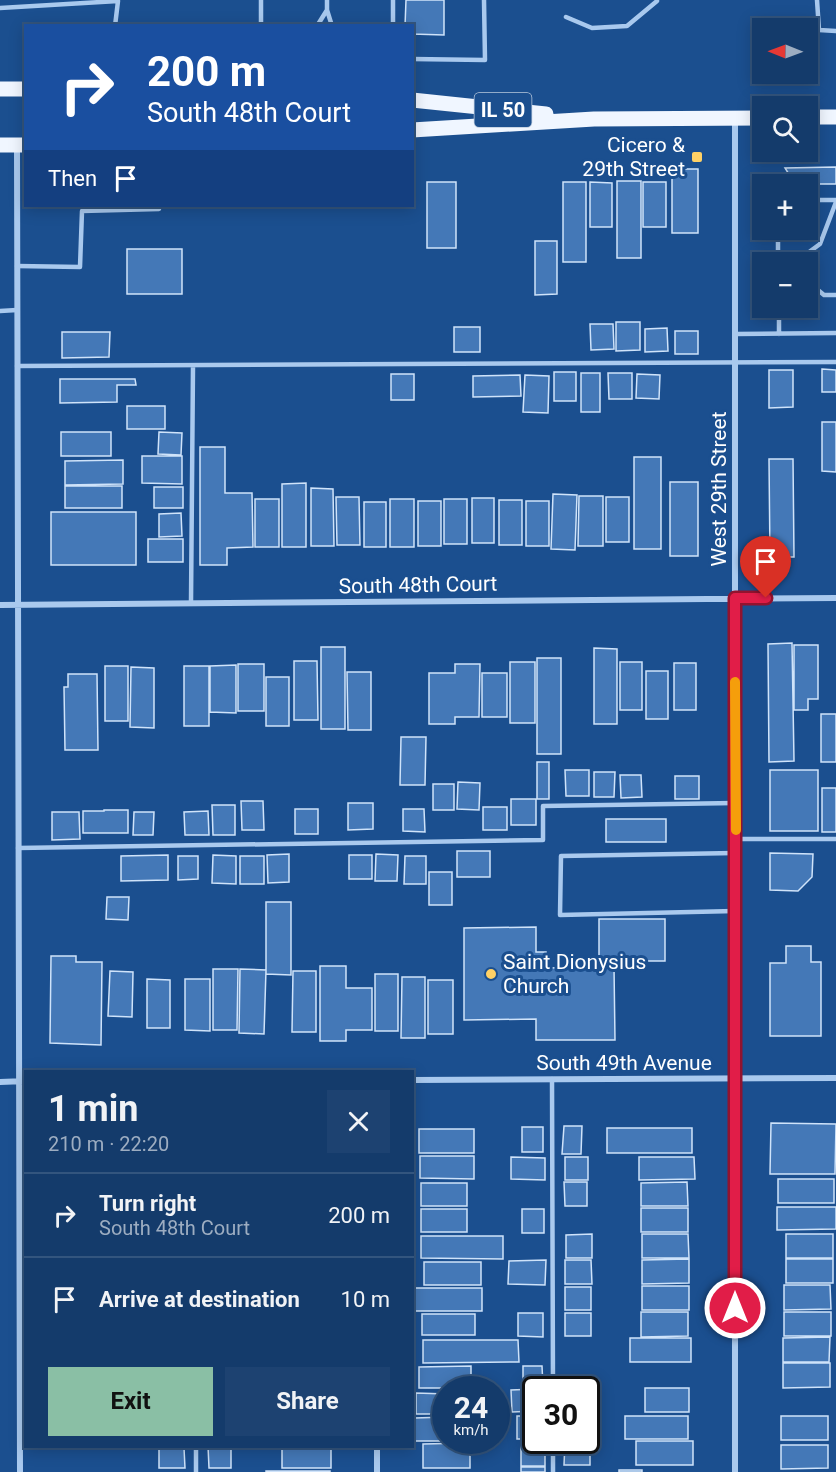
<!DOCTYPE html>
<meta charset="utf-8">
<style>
body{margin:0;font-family:Roboto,sans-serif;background:#1d4271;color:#f1f3f6;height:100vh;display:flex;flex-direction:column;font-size:22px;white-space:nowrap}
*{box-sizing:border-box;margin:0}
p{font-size:20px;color:#9dadc1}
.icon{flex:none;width:33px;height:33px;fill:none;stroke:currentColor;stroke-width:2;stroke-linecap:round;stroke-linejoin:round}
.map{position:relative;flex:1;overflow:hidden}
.panel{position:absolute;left:24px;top:1070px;width:390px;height:378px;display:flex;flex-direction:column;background:#143b6b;border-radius:0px;box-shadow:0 3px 15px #0003,0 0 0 2px #33557e}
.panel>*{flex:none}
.banner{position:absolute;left:24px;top:24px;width:390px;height:183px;border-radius:0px;box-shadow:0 3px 15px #0003,0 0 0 2px #33557e;background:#1a4fa0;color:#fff;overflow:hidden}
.needle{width:39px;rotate:271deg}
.buttons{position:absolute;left:752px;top:18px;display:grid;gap:12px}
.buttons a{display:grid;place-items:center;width:66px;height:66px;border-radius:0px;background:#143b6b;box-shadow:0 3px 15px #0003,0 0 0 2px #33557e;font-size:30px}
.speed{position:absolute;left:432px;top:1376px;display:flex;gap:12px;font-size:30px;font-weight:700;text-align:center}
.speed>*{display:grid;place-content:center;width:78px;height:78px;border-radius:50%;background:#143b6b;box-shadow:0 3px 15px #0003,0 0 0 2px #33557e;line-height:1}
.speed small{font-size:15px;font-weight:400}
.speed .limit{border:3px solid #111;border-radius:9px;background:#fff;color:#111}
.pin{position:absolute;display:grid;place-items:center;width:51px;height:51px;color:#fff;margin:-62px -26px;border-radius:50% 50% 50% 0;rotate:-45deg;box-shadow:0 0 6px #0007}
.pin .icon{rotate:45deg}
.me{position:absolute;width:66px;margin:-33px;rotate:0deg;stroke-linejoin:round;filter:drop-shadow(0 0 4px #0008)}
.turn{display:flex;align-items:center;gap:21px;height:126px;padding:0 24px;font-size:27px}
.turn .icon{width:78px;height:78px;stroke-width:2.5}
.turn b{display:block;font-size:42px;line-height:51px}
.then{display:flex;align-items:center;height:57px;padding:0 24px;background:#0003;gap:12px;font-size:22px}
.round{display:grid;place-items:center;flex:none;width:63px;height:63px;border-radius:0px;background:#1d4271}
.head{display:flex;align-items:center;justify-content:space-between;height:102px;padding:0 24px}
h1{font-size:36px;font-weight:700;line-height:45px}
.button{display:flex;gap:12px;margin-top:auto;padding:12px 24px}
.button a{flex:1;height:69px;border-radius:0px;background:#8abfa5;color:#111;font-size:24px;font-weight:700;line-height:69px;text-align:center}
.button a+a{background:#1d4271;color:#f1f3f6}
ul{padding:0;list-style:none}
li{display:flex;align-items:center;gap:18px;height:84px;padding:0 24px;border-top:2px solid #33557e}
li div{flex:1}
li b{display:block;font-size:22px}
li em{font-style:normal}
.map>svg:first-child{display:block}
.building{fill:#4478b7;stroke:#cfe3fa;stroke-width:1.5}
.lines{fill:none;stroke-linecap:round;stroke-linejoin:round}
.service{stroke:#a9c9ee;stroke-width:4.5}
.minor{stroke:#a9c9ee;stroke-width:6}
.primary{stroke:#f0f6ff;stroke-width:15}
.route-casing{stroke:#92132f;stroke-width:15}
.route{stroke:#e11d48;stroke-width:10}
.slow{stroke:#f59e0b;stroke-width:10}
.poi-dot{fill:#ffd166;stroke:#1b4f8f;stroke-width:2}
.labels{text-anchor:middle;stroke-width:6;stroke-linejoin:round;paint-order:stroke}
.shield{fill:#1b4f8f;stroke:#bbcadd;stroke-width:1.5}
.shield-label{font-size:20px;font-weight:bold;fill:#fff}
.poi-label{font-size:21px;fill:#fff;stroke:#1b4f8f;text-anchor:end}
.street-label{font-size:21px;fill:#fff;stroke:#1b4f8f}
</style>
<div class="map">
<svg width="836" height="1472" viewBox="0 0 836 1472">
<rect width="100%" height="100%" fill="#1b4f8f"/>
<path class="building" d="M406,0h38v35l-32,-1v-8h-7z
M836,167v17h-41l-10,-16z
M672,169h26v64h-26z
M617,181h24v77h-24z
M427,182h29v66h-29z
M563,182h23v80h-23z
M590,182l22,1v44h-22z
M643,182h23v45h-23z
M535,241h22v53l-22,1z
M127,249h55v45h-55z
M616,322h24v28l-24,1z
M590,324h23l1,25 -23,1z
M454,327h26v25h-26z
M667,328l1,23 -23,1v-23z
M675,331h23v23h-23z
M62,332h48l-1,25 -47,1z
M822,369l14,1v22h-14z
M769,370h24v37l-24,1z
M554,372h22v29h-22z
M581,373h19v39h-19z
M608,373h24v26h-23z
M391,374h23v26h-23z
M637,374l23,1 -1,24 -23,-1z
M520,375l1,21 -48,1v-21z
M525,375l24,1 -1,37 -25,-1z
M60,379h75l1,6h-19v17l-57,1z
M127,406h38v23h-38z
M822,422h14v50l-14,-1z
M61,432h50v24h-50z
M159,432l23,1 -1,22 -23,-1z
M200,447h25v46h27l1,54 -26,1v17h-27z
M142,456h40v28l-40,-1z
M634,457h27v92h-27z
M769,459h24l1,98h-24z
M123,460v24l-58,1v-24z
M670,482h28v74h-28z
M306,483v64h-24v-63z
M65,486h57v22h-57z
M154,487h29v21h-29z
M311,488l22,1 1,57h-23z
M553,494l24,1 -2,55 -24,-1z
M579,496h24v50h-25z
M336,497h23l1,48h-23z
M606,497h23v45h-23z
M472,498h22v45h-22z
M255,499h24v48h-24z
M390,499h24v48h-24z
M444,499h23v45h-23z
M499,500h23v45h-23z
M418,501h23v45h-23z
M526,501h23v45h-23z
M364,502h22v45h-22z
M51,512h85v53h-85z
M181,513l1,23 -23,1v-23z
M148,539h35v23h-35z
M792,643l2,118 -25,1 -1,-118z
M794,645h24v54h-10v11h-14z
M321,647h24v82h-24z
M594,648l23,1v75h-23z
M537,658h24v96h-24z
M294,661h23l1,59h-24z
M510,662h25v61h-25z
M620,662h22v48h-22z
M674,663h22v47h-22z
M238,664h26v47h-26z
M455,664h25l-1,53h-24v7h-26v-51h26z
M236,665v48l-26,-1v-46z
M105,666h23v55h-23z
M184,666h25v60h-25z
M131,667l23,1v60l-24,-1z
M646,671h22v48h-22z
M347,672h24v58h-23z
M482,673h25v44h-25z
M68,674h29l1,76h-33l-1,-63h4z
M266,677h23v49h-23z
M821,714h15v48h-15z
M401,737h25l-1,48h-25z
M537,762h12v37h-13v26h-25v-26h26z
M565,770h24v26h-23z
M770,770h48v61h-48z
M594,772h21l-1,25h-20z
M620,775h21l1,22 -21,1z
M675,776h24v23h-24z
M458,782l22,1 -1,27 -22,-1z
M433,784h21v26h-21z
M822,788h14v44h-14z
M241,801h22l1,29h-22z
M348,803h25v26l-25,1z
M212,805h23v30h-22z
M483,807h24v23h-24z
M295,809h23v25h-23z
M403,809h21l1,23 -22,-1z
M104,810h24v23h-45v-22h21z
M208,811l1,24h-24l-1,-23z
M52,812h27l1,27 -28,1z
M134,812h20l-1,23h-20z
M606,819h60v23h-60z
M457,851h33v26h-33z
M770,853l43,1 -1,23 -14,14 -28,-1z
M289,854v28l-21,1 -1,-28z
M376,854l22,1 -1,26h-22z
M168,855v25l-47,1v-25z
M213,855l23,1v28l-24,-1z
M349,855h23v24h-23z
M178,856h20v23l-20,1z
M240,856h24v28h-24z
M405,856h21v28h-22z
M429,872h23v33h-23z
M107,897h22l-1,23 -22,-1z
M266,902h25v73l-25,-1z
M599,919h66v42h-66z
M536,927v25h10v16l68,-1 1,73h-79v-21l-72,1v-92z
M786,946h25v16h10v74h-51v-73h16z
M51,956h25v6h26l-1,83 -51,-2z
M320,966h26v22h26v42h-26v11h-26z
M213,969h25l-1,61h-24z
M240,969l26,1 -2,64 -25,-1z
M110,971l23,1 -1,45 -24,-1z
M293,971h23v61h-24z
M375,974h23v57h-23z
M402,977h23v61h-24z
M147,979l23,1v48h-23z
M185,979h25v52l-25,-1z
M428,980h25v54h-25z
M771,1123l65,1 -1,50h-65z
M564,1126h18l-1,28h-19z
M522,1127h21v25h-21z
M607,1128h85v25h-85z
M419,1129h55v24h-55z
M420,1156h54v23l-54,-1z
M511,1157l34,1v22l-34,-1z
M565,1157h23v23h-23z
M639,1157h55l1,22 -56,1z
M778,1179h56v24h-56z
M564,1182h23v24h-22z
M687,1182l1,24h-47v-23z
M421,1183h46v23h-46z
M777,1207h59v22l-59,1z
M641,1208h47v24h-47z
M421,1209h46v23h-46z
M522,1209h22v24h-22z
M592,1234v24h-26v-23z
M642,1234h46l1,24h-47z
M786,1234h47v24h-47z
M421,1236h82v23l-82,-1z
M689,1259v24l-47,1v-24z
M786,1259h47v24h-47z
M546,1260l-1,25 -37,-1 1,-23z
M565,1260h26l1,24h-27z
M424,1262h57v23h-57z
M784,1285h46l1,24 -47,1z
M642,1286h47v24h-47z
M565,1287h26v23h-26z
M412,1288h70v23h-70z
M641,1312h47v24l-47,1z
M784,1312h47v24h-47z
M518,1313h25v24l-25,-1z
M565,1313h26v23h-26z
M422,1314h53v21h-53z
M830,1337l-1,25h-46v-24z
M630,1338h61v24h-61z
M423,1340h95l1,22 -96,1z
M783,1363h47v24l-47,1z
M471,1366v22h-52v-21z
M523,1366h19l1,20 -20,1z
M645,1388h44v24h-44z
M536,1389v22l-24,1 -1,-22z
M586,1389h5l-1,25 -4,-1z
M416,1393l30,1v20h-30z
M517,1416h19v23h-19z
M625,1416h63v23h-63z
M781,1416h47v24h-47z
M446,1417v23l17,1h-48v-23z
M586,1417h4v20l-4,1z
M636,1441h57v24h-57z
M521,1442h24v24h-24z
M565,1442h25v23h-26z
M470,1443v25h-47v-24z
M781,1445h47v23l-47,1z
M208,1446h23v22h-22z
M282,1446h49v22h-49z
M159,1448h25l1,20h-26z
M521,1467h24v5h-24z
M619,1470h23v2h-23z
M266,1471h64v1h-64z"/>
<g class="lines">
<path class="service" d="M261,0v26
M327,0v10l5,16
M393,0v26
M817,0l2,30 17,1
M0,8l118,-7 -3,25
M566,17l26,11 35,-2 30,-25
M317,26l10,-16
M412,59l73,1 -1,-60
M807,200h29
M778,230v32
M805,262v-7l15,-11 16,-42
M17,266l63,1 2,-56 77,-2
M807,281l17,14h12
M779,308v26
M0,311l17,-1
M736,334l100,-1
M17,366l819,-4
M191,603l2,-237
M736,839h100
M18,848l525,-8v-34l192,-3
M735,853l-174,3 -1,59 175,-4
M552,1079l1,310
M553,1440v32
M196,1446v26"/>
<path class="minor" d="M17,145l3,1327
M0,605l836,-7
M412,1080l424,-2
M0,1082l26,-1
M377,1472v-26
M735,1472v-1352"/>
<path class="primary" d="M0,89h26
M412,100l134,14
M807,117h29
M412,130l182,-11 168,-1
M0,145h26"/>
</g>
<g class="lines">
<defs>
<path id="route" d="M735,1308v-710h31"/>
</defs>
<use href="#route" class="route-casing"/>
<use href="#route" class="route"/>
<path class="slow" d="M735,682l1,148"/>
</g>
<g class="poi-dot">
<rect x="691" y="151" width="12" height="12" rx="3"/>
<circle cx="491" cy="974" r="6"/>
</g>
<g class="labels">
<rect class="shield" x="474.5" y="93" width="57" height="34" rx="4.5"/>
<g class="shield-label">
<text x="503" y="117">IL 50</text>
</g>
<g class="poi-label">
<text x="685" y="152">Cicero &amp;<tspan x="685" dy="24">29th Street</tspan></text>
<text x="503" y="969" text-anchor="start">Saint Dionysius<tspan x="503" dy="24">Church</tspan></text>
</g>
<g class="street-label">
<text transform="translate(719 489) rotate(-90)" y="7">West 29th Street</text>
<text transform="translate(418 585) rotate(-1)" y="7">South 48th Court</text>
<text x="624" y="1070">South 49th Avenue</text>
</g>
</g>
</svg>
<div class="buttons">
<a><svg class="needle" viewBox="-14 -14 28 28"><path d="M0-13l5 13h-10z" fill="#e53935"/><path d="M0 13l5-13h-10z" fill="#9dadc1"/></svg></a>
<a><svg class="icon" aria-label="search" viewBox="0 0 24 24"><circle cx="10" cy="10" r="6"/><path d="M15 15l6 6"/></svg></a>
<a>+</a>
<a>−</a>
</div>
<div class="speed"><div>24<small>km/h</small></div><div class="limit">30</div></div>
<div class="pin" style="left:766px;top:598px;background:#d93025"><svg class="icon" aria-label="arrive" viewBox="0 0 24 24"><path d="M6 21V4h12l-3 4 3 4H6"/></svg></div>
<svg class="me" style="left:735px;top:1308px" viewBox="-20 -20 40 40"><circle r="17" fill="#e11d48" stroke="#fff" stroke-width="3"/><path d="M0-11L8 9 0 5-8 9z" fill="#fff"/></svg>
<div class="banner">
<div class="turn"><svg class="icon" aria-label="right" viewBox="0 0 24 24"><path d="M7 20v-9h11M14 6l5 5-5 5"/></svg><div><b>200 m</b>South 48th Court</div></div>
<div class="then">Then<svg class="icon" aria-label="arrive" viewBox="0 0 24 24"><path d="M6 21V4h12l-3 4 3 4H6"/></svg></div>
</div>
<section class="panel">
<div class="head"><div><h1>1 min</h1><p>210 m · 22:20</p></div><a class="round"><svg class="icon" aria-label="close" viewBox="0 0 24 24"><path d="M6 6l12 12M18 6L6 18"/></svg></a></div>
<ul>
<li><svg class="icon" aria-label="right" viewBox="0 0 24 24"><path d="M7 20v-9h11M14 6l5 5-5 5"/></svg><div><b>Turn right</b><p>South 48th Court</p></div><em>200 m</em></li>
<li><svg class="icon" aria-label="arrive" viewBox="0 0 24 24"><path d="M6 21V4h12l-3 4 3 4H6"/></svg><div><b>Arrive at destination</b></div><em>10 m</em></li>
</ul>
<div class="button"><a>Exit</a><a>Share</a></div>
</section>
</div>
